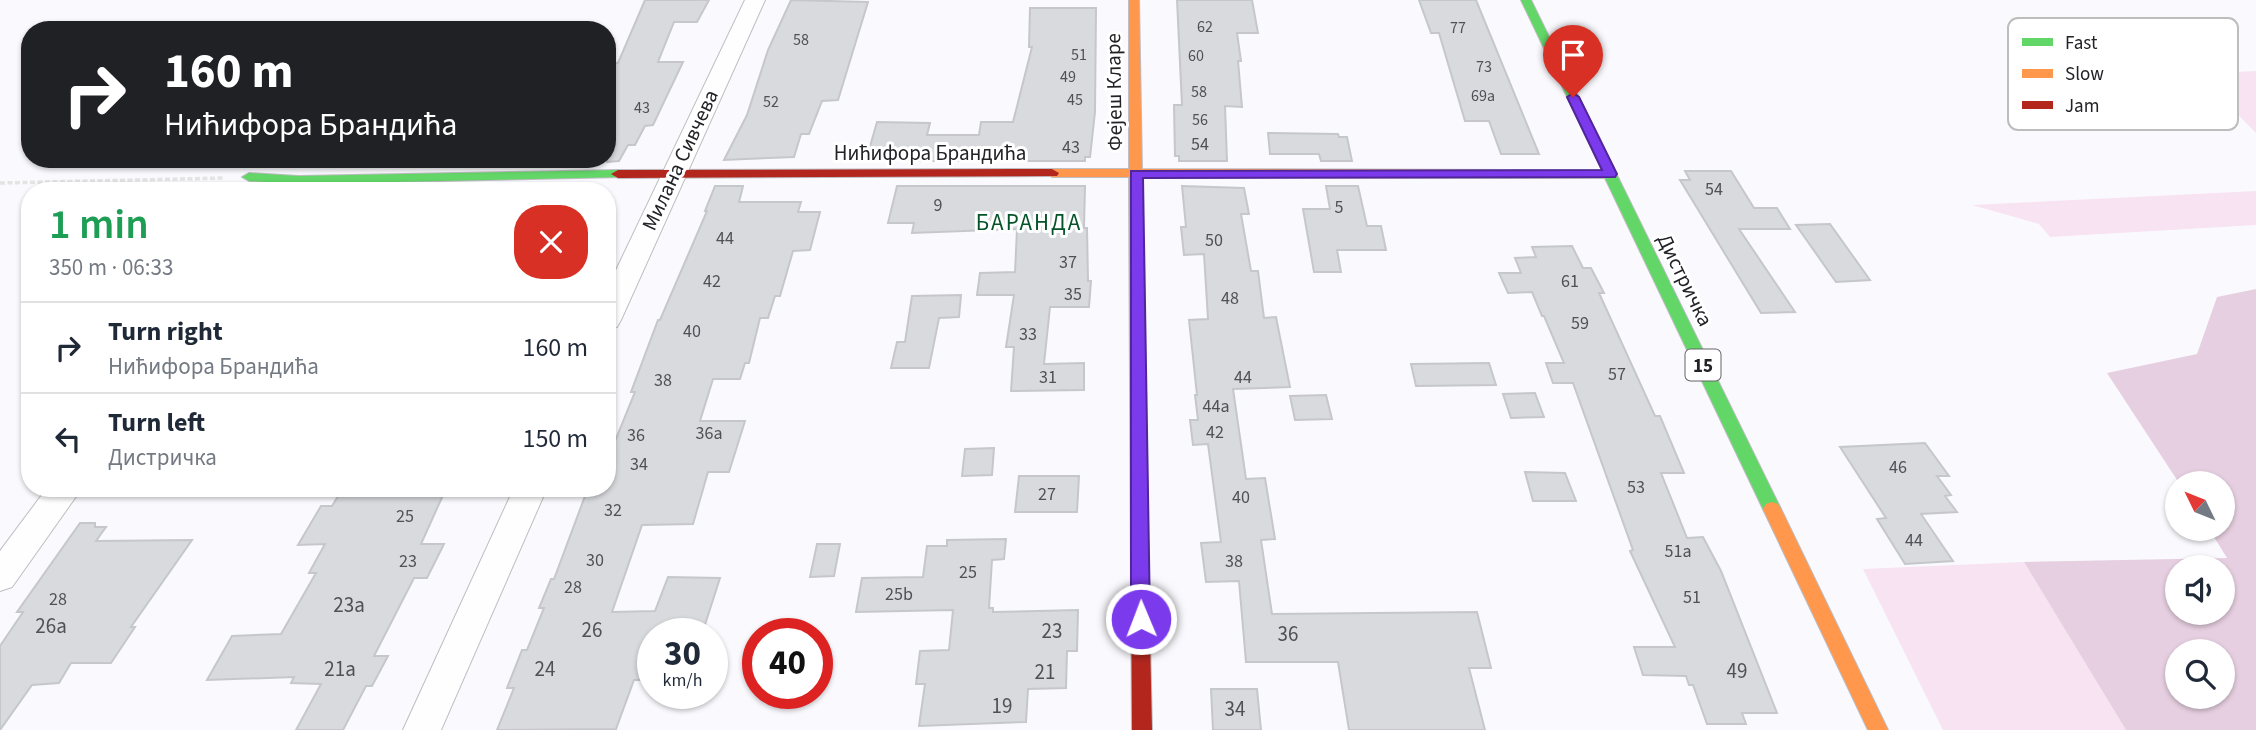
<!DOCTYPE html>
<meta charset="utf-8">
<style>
body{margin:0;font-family:"Source Sans 3",sans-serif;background:#f2f2f3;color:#1f2937;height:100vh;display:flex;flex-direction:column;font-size:26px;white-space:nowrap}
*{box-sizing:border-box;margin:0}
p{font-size:23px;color:#747a83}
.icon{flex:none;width:38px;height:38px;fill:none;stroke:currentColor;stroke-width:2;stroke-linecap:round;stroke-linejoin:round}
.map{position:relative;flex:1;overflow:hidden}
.details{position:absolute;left:21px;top:182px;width:595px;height:315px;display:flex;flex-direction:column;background:#fff;border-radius:28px;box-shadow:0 2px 5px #0004}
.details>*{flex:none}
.banner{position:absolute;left:21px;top:21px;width:595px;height:147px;border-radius:28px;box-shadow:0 2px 5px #0004;background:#202124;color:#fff;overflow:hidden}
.needle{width:46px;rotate:313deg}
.controls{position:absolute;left:2165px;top:471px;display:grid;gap:14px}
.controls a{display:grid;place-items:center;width:70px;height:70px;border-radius:50%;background:#fff;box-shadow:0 2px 5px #0004;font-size:35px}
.speed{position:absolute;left:637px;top:618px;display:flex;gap:14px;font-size:35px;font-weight:700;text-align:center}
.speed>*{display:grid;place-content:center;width:91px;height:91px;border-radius:50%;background:#fff;box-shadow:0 2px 5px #0004;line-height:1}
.speed small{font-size:18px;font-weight:400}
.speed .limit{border:10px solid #d22;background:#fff;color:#111}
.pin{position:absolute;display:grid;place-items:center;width:60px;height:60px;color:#fff;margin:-72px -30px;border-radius:50% 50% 50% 0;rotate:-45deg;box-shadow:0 0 7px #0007}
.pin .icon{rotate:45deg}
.me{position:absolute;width:77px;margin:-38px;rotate:359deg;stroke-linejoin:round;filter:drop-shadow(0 0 5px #0008)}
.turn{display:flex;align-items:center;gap:24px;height:147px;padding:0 28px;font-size:32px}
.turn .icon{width:91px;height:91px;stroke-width:2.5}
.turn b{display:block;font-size:49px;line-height:60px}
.round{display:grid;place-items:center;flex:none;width:74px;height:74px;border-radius:28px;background:#f2f2f3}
.overview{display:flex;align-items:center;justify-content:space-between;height:119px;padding:0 28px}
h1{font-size:42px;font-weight:600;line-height:52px;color:#1e9e55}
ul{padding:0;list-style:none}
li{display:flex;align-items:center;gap:21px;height:91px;padding:0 28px;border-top:2px solid #e0e1e3}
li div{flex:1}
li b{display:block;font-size:26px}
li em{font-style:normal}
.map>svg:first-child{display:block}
.green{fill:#f7e3f2}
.forest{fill:#e6cfe0;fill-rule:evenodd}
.building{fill:#d8dade;stroke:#c5c7ca;stroke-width:2}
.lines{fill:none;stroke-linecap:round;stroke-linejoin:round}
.street-casing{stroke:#bebec2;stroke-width:2}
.fast-casing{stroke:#bebec2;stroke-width:2}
.slow-casing{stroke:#bebec2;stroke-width:2}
.jam-casing{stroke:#bebec2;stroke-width:2}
.path{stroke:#e4e4e5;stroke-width:3.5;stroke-dasharray:5 2.5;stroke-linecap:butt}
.street{fill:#fefeff;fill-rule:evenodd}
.fast{fill:#63d668;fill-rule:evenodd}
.slow{fill:#ff974d;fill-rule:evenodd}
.jam{fill:#b3261e;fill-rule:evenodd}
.route{fill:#7c3aed;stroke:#51269a;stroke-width:2}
.labels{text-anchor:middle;stroke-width:6;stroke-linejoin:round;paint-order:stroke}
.far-number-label{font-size:16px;fill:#505055}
.number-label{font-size:18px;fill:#505055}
.shield{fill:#fff;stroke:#646468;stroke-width:2}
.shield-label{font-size:19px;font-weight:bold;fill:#222227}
.street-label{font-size:21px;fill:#222227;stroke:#fff}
.near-number-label{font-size:21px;fill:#505055}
.neighbourhood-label{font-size:23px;letter-spacing:2px;fill:#055429;stroke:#fff}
.key{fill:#fff;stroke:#bdbdbe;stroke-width:2}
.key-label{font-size:19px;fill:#222227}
</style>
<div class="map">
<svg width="2256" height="730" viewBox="0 0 2256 730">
<rect width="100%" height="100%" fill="#fafafe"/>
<path class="green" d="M2256,71v62l-58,-59z
M2256,191v34l-206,12 -11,-13 -67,-19z
M2024,562l102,168h-183l-80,-161z"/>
<path class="forest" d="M2256,289v441h-130l-102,-168 203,-4 -18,-29 13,-1v-45h-43l-72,-110 90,-19 20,-57zM2177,567h45v45h-45zM2177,651h45v45h-45z"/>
<path class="building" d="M645,0h64l-12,22h-23l-16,40h25l-30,63 -8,1 -10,19h-7l-9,16 -12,1v-99h11z
M791,0l77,2 -30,98 -16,1 -13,33h-8l-7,23 -70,3 23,-45 21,-65z
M1177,0h75l6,33h-21l4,28h-3l4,46 -17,-1 2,55h-48v-5h-4l-1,-51h8z
M1419,0h57l63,154h-38l-12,-33h-24l-26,-88h-8z
M1030,8h66l-1,104 -5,45h-5v4h-182l1,-4h-37l10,-35 53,1 -3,12h52l2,-13h32l19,-75h-3z
M1268,133l70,1 1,3h8l5,24h-31l-2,-7h-49z
M1685,171h46l23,37h23l13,21h-51l56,83 -34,1 -81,-133h10z
M715,186h28l-4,16h62l-3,10h22l-10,38 -17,1 -13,45h-5l-7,22h-8l-11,45h-4l-5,16h-27l-13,42h45l-16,51h-21l-15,52 -51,1 -30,87 43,-1 13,-34 52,1 -18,56h-49v46h-19l-18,49 -119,1 17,-42h-7l15,-38h5l17,-42h-5l12,-29h3l34,-91h19v-27l28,-69h-4l27,-72h2l47,-109h-2z
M897,186h188l-1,42h3l1,53h3l-2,26h-39l-6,57 40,-1v27l-73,1 3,-44h-8l8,-52h-37l3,-22 35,-1 2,-43 -105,4 2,-10h-26z
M1182,186l62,2 5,26h-8l10,57h7l6,47 12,-1 14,70 -57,2 13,90 19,-1 10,61 -14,1 11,74 205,-2 14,56h-22l16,62h-136l-11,-68h-92l-7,-81 -33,1 -5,-39 20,-1 -13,-98 -15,1 -3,-25h8l-3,-25h2l-8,-75 19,-1 -4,-65 -20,1 -3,-28h5z
M1326,186h32l9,40h14l5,24h-49l4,22h-27l-11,-63h27z
M1830,224l40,56 -34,2 -40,-57z
M1572,246l11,22h8l13,25h-5l56,123h5l24,57h-23l26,65 16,-1 18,34 56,142h-35l4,11h-39l-14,-39h-4l-3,-9 -43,-1 -9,-28h41l-45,-96 3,-1 -60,-167h-20l-7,-20h18l-20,-47h-2l-10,-24 -24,1 -9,-20h22l-6,-15 21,-1 -4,-10z
M961,295l-2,22 -20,1 -10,50h-38l6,-26h8l7,-46z
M1489,363l7,22 -80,1 -5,-22z
M1535,393l9,24 -33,1 -8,-24z
M1326,395l6,24 -37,1 -5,-24z
M1925,443l24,33h-12l14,19 -6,1 12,16 -36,2 32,47 -48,3 -28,-45 9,-1 -46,-71z
M994,448l-2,27 -30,1 3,-27z
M1525,472l40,1 11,28h-43z
M1019,476h60l-2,36h-62z
M343,488h28l-4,8 77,-3 -23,51h23l-17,34h-13l-40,78h14l-16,30h-6l-23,44h-47l25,-46 -30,-1 3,-6 -87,3 25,-44 49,-2 35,-61h-7l16,-29 -27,1 23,-39h11z
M80,523h15v4h11l-10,14 96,-1 -61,87h4l-24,36h-40l-12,20 -27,2 -32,45v-84l23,-34h-6z
M1006,539l-2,20 -12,1 -3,48h4v4l85,-2 -1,41h-10l-1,37 -38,1 -2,33 -107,4 6,-42h-9l4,-33 29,-1 4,-40 -97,2 6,-34 61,-1 4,-31h20v-6z
M817,544h23l-6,32 -24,1z
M1211,689h46l4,41h-48z"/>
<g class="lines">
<defs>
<path id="street" d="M745,0h20l-144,320 -4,7 -10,2v-40z
M47,488h35l-70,99 -12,4v-40z
M514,488h33l-106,242h-38z"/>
<path id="fast" d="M1521,0h10l250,509 -3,5 -6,2 -6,-2 -3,-5 -158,-331h-94l-7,-4 7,-4h91z
M618,170l5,1v6l-325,7 -49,-3 -7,-4 7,-4 49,3z"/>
<path id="slow" d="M1129,0h10l3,169 369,1 7,4 -7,4 -369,-1 7,415 -2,5 -7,3 -7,-3 -2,-5 -2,-415h-77l-7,-4 7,-4h77z
M1772,502l6,2 3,5 107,221h-20l-105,-221 3,-5z"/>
<path id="jam" d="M1052,169l7,4 -2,3 -439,2 -7,-4 7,-4z
M1140,584l7,3 2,5 3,138h-20l-1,-138 2,-5z"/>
</defs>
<use href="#street" class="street-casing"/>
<use href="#fast" class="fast-casing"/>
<use href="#slow" class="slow-casing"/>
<use href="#jam" class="jam-casing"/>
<path class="path" d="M0,183l223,-5"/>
<use href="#street" class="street"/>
<use href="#fast" class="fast"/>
<use href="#slow" class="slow"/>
<use href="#jam" class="jam"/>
</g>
<path class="route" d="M1573,93l6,4 38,77 -2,3 -472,1 7,441 -2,6 -7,2 -7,-2 -3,-6v-448l471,-1 -35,-73z"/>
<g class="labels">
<g class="far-number-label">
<text x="1205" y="32">62</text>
<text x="1458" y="33">77</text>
<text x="801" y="45">58</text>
<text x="1079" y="60">51</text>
<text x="1196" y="61">60</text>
<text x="1484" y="72">73</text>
<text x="1068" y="82">49</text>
<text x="1199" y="97">58</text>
<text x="1483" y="101">69a</text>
<text x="1075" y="105">45</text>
<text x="771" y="107">52</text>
<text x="642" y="113">43</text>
<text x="1200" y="125">56</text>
</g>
<g class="number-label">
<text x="1200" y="150">54</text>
<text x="1071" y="153">43</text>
<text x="1714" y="195">54</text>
<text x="938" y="211">9</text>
<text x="1339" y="213">5</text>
<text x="725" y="244">44</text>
<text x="1214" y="246">50</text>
<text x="1068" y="268">37</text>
<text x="712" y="287">42</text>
<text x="1570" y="287">61</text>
<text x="1073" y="300">35</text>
<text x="1230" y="304">48</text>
<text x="1580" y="329">59</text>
<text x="692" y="337">40</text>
<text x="1028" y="340">33</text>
<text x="1617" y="380">57</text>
<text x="1048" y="383">31</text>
<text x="1243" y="383">44</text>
<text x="663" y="386">38</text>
<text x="1216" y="412">44a</text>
<text x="1215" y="438">42</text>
<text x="709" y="439">36a</text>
<text x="636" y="441">36</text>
<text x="639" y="470">34</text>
<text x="1898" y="473">46</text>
<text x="1636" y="493">53</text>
<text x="1047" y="500">27</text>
<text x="1241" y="503">40</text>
<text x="613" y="516">32</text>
<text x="405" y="522">25</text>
<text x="1914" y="546">44</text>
<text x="1678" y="557">51a</text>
<text x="595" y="566">30</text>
<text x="408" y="567">23</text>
<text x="1234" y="567">38</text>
<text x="968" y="578">25</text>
<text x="573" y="593">28</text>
<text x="899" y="600">25b</text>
<text x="1692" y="603">51</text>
<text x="58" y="605">28</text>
</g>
<rect class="shield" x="1685.5" y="349.5" width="35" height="31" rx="5"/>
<g class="shield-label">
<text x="1703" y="372">15</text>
</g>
<g class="street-label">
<text transform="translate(1114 92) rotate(-91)" y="7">Фејеш Кларе</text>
<text x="930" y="160">Нићифора Брандића</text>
<text transform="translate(680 160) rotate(-65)" y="7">Милана Сивчева</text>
<text transform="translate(1685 280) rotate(64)" y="7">Дистричка</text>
</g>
<g class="near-number-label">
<text x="349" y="612">23a</text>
<text x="51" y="633">26a</text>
<text x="592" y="637">26</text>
<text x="1052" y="638">23</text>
<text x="1288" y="641">36</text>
<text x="340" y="676">21a</text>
<text x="545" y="676">24</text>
<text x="1737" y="678">49</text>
<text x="1045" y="679">21</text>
<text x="1002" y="713">19</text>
<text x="1235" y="716">34</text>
</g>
<g class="neighbourhood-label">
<text x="1029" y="230">БАРАНДА</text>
</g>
</g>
<rect x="2008" y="18" width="230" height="112" rx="10" class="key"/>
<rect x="2022" y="38" width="31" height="8" fill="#63d668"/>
<rect x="2022" y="69" width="31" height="9" fill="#ff974d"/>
<rect x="2022" y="101" width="31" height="8" fill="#b3261e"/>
<g class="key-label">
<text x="2065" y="49">Fast</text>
<text x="2065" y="80">Slow</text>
<text x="2065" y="112">Jam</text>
</g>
</svg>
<div class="controls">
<a><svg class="needle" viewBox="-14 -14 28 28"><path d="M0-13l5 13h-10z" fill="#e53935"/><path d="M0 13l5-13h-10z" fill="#747a83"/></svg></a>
<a><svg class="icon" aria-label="sound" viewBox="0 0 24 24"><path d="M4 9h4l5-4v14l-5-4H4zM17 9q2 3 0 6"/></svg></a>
<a><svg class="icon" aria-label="search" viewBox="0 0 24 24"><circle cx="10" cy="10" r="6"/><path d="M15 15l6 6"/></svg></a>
</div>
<div class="speed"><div>30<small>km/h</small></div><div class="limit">40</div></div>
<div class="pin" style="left:1573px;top:97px;background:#d93025"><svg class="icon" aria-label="arrive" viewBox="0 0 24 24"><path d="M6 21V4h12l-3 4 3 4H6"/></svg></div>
<svg class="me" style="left:1141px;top:619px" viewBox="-20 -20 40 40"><circle r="17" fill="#7c3aed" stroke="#fff" stroke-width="3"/><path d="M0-11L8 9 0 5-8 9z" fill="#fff"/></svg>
<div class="banner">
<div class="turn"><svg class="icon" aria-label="right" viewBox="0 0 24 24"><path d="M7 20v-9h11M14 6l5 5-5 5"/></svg><div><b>160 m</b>Нићифора Брандића</div></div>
</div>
<section class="details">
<div class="overview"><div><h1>1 min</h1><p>350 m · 06:33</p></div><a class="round" style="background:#d93025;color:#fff"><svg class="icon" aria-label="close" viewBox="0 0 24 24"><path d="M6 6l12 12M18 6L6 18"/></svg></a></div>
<ul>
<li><svg class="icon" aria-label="right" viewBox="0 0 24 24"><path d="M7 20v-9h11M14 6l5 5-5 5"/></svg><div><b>Turn right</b><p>Нићифора Брандића</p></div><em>160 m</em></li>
<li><svg class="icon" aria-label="left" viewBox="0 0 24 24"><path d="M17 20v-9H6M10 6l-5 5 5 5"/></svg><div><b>Turn left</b><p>Дистричка</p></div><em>150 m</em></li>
</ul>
</section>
</div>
